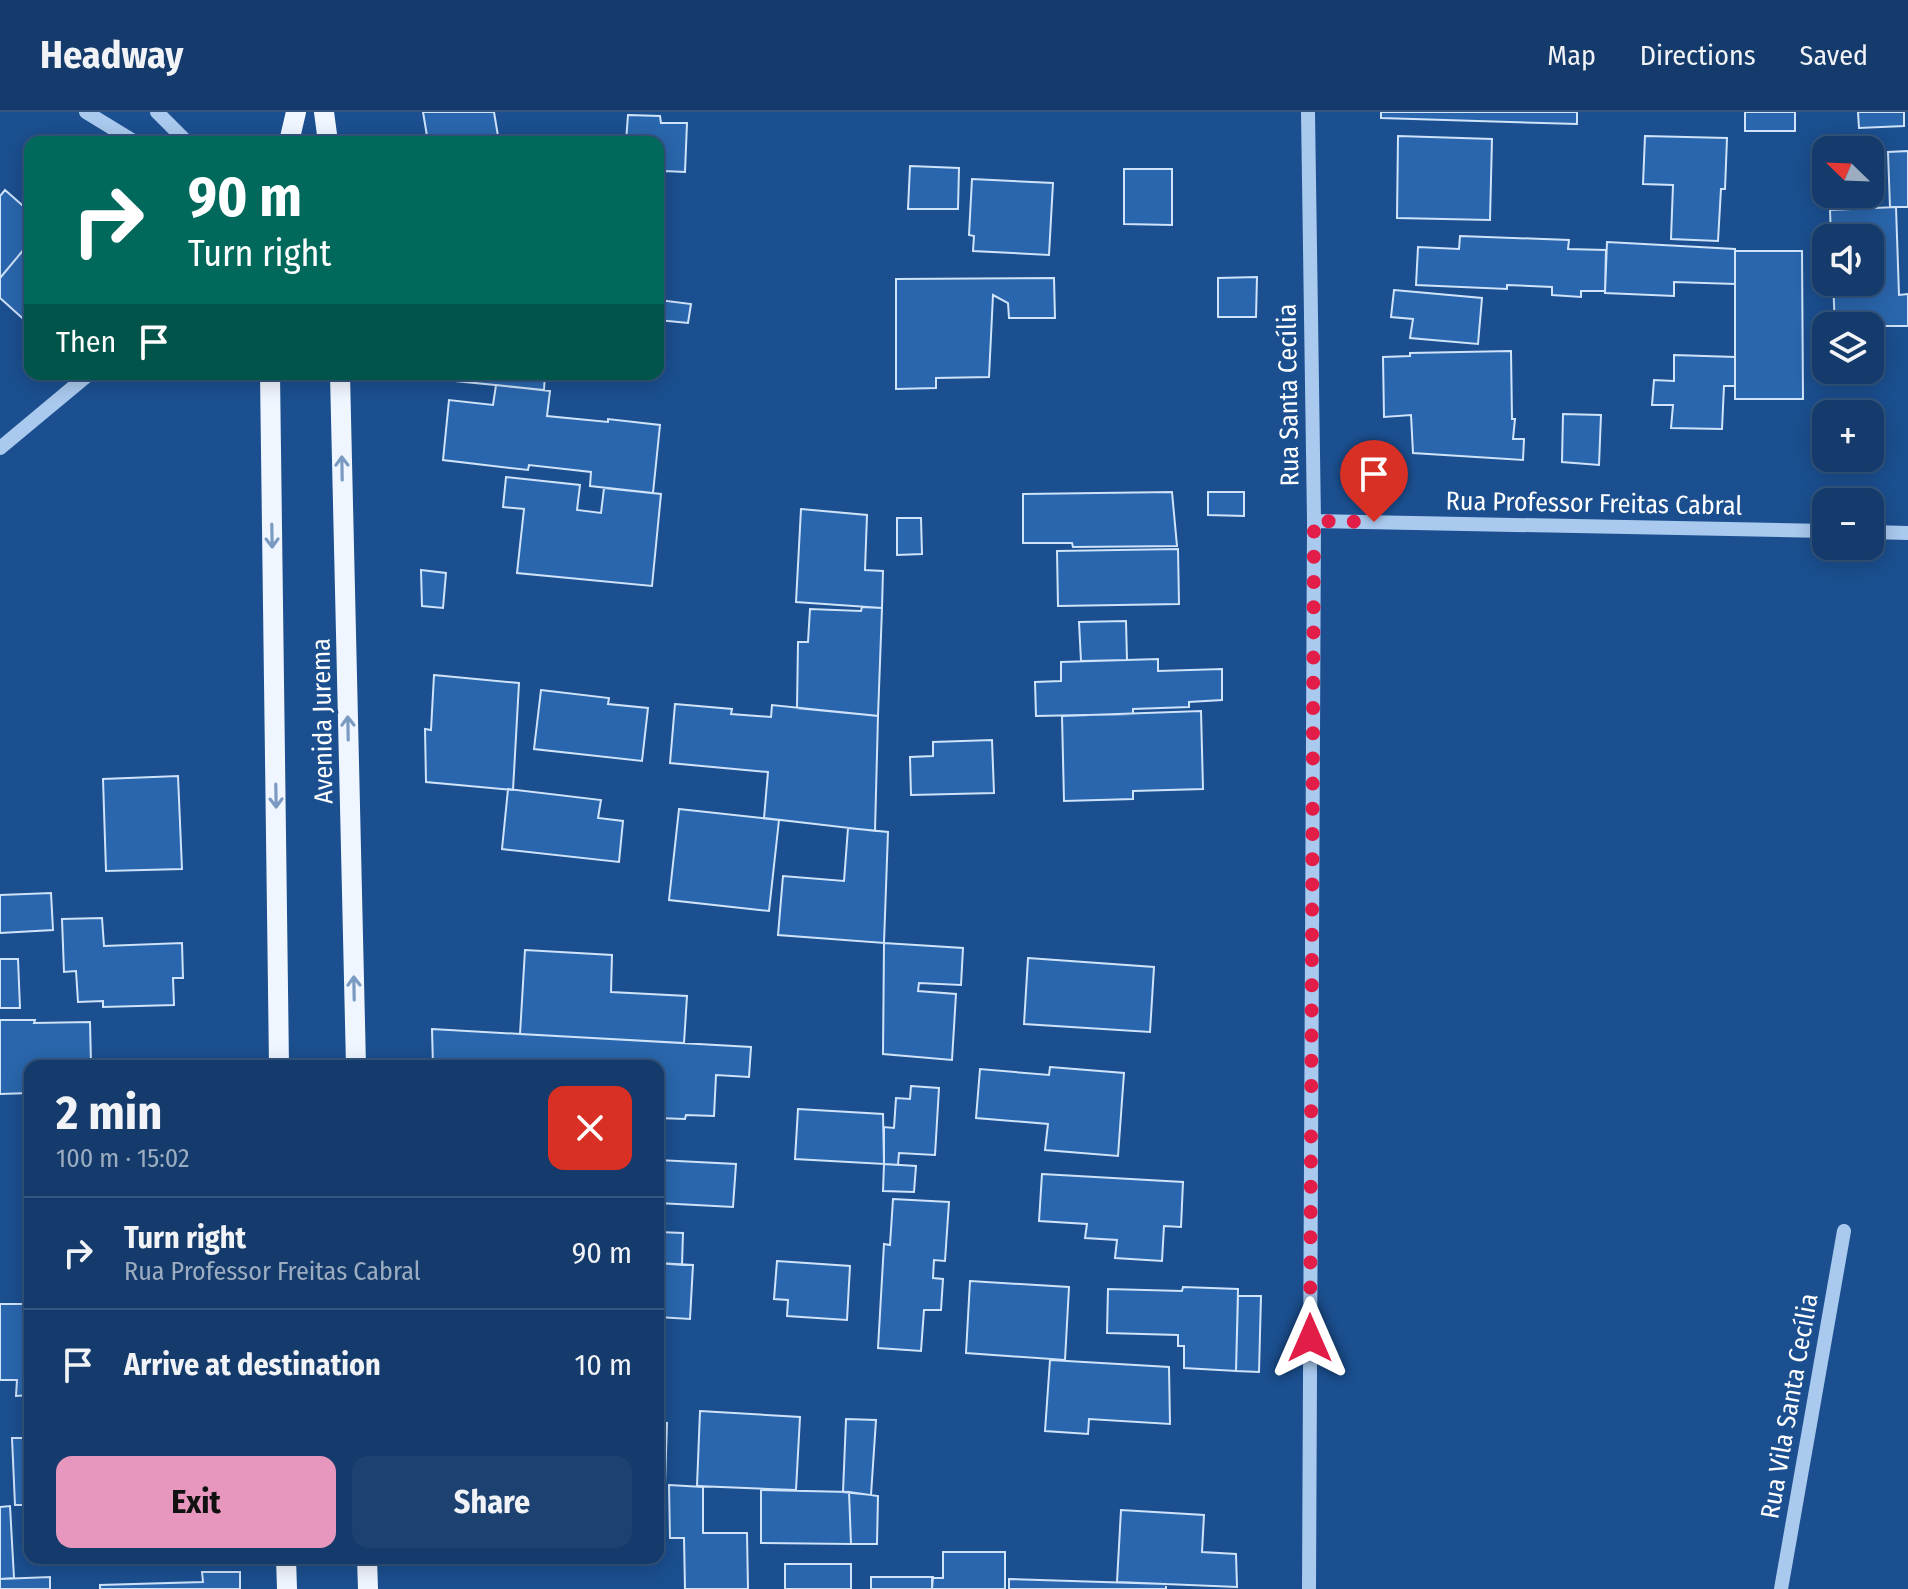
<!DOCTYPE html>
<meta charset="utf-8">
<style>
body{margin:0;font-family:"Fira Sans Condensed",sans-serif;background:#1d4271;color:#f1f3f6;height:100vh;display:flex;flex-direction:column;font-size:30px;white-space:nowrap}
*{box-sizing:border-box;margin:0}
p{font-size:26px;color:#9dadc1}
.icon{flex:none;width:44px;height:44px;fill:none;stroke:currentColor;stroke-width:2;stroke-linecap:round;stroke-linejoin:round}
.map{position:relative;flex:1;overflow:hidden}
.sheet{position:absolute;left:24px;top:948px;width:640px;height:504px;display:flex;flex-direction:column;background:#143b6b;border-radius:16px;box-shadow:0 4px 20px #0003,0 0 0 2px #33557e}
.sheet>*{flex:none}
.banner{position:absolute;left:24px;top:24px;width:640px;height:244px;border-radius:16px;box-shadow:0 4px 20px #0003,0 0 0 2px #33557e;background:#00695c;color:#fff;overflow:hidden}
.needle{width:52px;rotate:293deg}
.controls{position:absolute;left:1812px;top:24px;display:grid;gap:16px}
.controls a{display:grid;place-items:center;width:72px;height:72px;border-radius:16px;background:#143b6b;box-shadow:0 4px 20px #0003,0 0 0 2px #33557e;font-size:40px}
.pin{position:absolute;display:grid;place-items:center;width:68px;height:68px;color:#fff;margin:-82px -34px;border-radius:50% 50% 50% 0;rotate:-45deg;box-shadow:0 0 8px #0007}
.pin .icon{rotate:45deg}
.me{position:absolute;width:88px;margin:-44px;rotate:0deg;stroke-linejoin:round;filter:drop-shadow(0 0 6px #0008)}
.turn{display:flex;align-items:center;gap:28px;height:168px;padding:0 32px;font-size:36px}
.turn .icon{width:104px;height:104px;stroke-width:2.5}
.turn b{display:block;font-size:56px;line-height:68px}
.then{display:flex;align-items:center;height:76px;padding:0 32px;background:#0003;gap:16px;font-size:30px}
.round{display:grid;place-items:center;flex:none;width:84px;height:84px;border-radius:16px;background:#1d4271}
.overview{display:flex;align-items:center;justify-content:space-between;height:136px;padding:0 32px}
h1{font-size:48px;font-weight:700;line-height:60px}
.button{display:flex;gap:16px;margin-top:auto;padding:16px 32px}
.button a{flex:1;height:92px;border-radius:16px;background:#e797bd;color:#111;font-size:32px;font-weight:700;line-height:92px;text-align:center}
.button a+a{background:#1d4271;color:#f1f3f6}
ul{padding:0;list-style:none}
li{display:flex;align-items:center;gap:24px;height:112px;padding:0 32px;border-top:2px solid #33557e}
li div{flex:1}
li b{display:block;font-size:30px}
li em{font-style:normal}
header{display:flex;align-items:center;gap:48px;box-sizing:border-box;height:112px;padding:0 40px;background:#143b6b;border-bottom:2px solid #33557e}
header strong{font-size:38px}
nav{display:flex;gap:44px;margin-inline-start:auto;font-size:28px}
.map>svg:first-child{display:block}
.building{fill:#2a66ad;stroke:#cfe3fa;stroke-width:2}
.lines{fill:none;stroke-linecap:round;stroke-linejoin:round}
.minor{stroke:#a9c9ee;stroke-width:14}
.major{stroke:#f0f6ff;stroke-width:20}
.oneway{stroke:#7b9ac1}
.route{stroke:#e11d48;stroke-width:14;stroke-dasharray:0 25.2}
.labels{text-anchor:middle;stroke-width:8;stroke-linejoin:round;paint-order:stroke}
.street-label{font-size:26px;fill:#fff;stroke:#1b4f8f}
</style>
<header>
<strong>Headway</strong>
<nav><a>Map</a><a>Directions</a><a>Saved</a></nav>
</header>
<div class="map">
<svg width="1908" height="1477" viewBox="0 0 1908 1477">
<rect width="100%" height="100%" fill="#1b4f8f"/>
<path class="building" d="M423,0h71l5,30h-71z
M1381,0h196v12l-196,-6z
M1745,0h50v19h-50z
M1858,0h46v14l-45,2z
M628,3l32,1 1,7h26l-2,49 -21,-1 -1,66h-5v-95h-32z
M1398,24l94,3 -2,81 -93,-2z
M1645,24l82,2 -2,51h-4l-3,52 -47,-2 2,-54 -30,-1z
M1908,39v56h-18l-2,-55z
M910,54l49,2 -1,41h-50z
M1124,57h48v56l-48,-1z
M972,67l81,4 -4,72 -76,-4 1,-15 -5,-1z
M5,78l25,22v30l-30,36v-82z
M1896,95l3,88 9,-1v32h-73l-2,-44h37v-44h-39l-1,-28z
M1460,124l109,4 -1,9 38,1 -1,41h-24v6l-29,-2v-8l-45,-2v4l-91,-4 2,-38 41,2z
M30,130v83l-30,-27v-20z
M1607,130l128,7v35l-61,-2v14l-69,-3z
M1735,139h67l1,148h-68z
M1257,165l-1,40h-38v-39z
M1054,166l1,40h-46l-1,-15 -15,-8 -4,82 -53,1v10l-40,1v-110z
M1394,178l88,8 -4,46 -68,-6 3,-19 -22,-2z
M659,188l32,4 -3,19 -30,-3z
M1511,239l1,68h3l-2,20h11l-1,21 -110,-7 -2,-38 -27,2 -1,-60 27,-1v-3z
M1674,243l61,2v29h-11l-2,43 -51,-1 2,-23h-21l2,-25 20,1z
M415,262h130l-1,16 -129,-13z
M496,273l54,6 -3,25 61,6v-3l52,6 -7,68 -63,-7 1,-14 -62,-7 -1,5 -85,-10 6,-60 44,5z
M1563,302l38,1 -2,50 -37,-3z
M506,365l74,8 -3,25 24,3 3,-25 57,6 -9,92 -135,-13 7,-64 -21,-2z
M1172,380l5,54 -104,1 -1,-4h-49v-49z
M1208,380h36v24l-36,-1z
M801,397l66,6 -2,55 18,1 -1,37 -86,-6z
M897,406h24l1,36 -25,1z
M1178,437l1,55 -121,2 -1,-55z
M421,458l25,3 -3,35 -21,-2z
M862,495l20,1 -4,108 -81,-8 1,-66h10l2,-33 51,2z
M1126,509l1,39 -46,1 -2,-39z
M1158,547v12l64,-2v31l-33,2v5l-56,2v5l-97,2 -1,-34 26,-1v-19z
M434,563l85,8 -6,107 -87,-8 -1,-53 6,1z
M541,578l68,8 -1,6 40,4 -6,53 -108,-12z
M675,592l57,5 -1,5 40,3 1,-12 106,11 -3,115 -111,-13 4,-46 -98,-9z
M1201,599l2,78 -70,2v8l-69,2 -2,-85z
M992,628l2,53 -83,2 -1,-38 23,-1v-14z
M178,664l4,93 -76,2 -3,-92z
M508,677l93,11 -3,18 25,3 -4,41 -117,-13z
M679,697l100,11 -10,91 -100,-11z
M848,716l40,4 -4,111 -106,-8 5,-59 61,5z
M51,781l2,37 -53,3v-38z
M102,806l2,28 78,-3 1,35h-10l1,27 -71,2v-6l-25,1 -2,-31 -12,1 -2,-53z
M884,831l79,5 -2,37 -42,-2 -1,8 38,3 -4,66 -69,-6z
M525,838l87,5 -1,37 76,4 -3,47 -164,-9z
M1028,846l126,9 -4,65 -126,-8z
M0,847h18l2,49h-20z
M0,908h35l-1,3 56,-1 1,42 12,-1 1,3h-74v27l-30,1z
M432,917l319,18 -2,30 -33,-2 -2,41 -28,-1 -1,4 -27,-1v-52h-225z
M1050,955l74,6 -6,83 -73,-6 3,-26 -72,-6 4,-49 69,6z
M911,974l28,2 -4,67 -36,-2 -1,12 -14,-1v-37l10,1 2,-30 14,1z
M798,997l85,5 1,50 -89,-5z
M658,1048l78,4 -3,43 -75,-4z
M884,1052l32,2 -2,26 -31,-1z
M1042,1062l141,8 -2,45 -17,-1 -2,35 -47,-3 2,-18 -32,-2 2,-14 -48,-3z
M893,1087l56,3 -4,59 -11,-1 -1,18 10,1 -2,31h-17l-3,41 -43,-3 6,-104 6,1z
M658,1120l25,1 -1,32 -24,-2z
M777,1149l73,5 -3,54 -60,-4 1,-16 -14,-1z
M658,1151l35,2 -3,54 -32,-2z
M970,1169l99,6 -4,73 -99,-7z
M1183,1175l55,2 -2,82 -52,-3v-22h-6v-11l-71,-2 1,-44 74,2z
M1238,1184h23l-2,76 -23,-1z
M0,1192h30v91l-14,1 1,-16h-17z
M1050,1248l119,7 1,57 -81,-5 -1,15 -43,-3z
M700,1299l100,6 -4,73 -99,-4z
M846,1307l30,1 -5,75 -28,-3z
M658,1310l9,1 -2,62h-7z
M12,1326h11l2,67h-10z
M669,1373l34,2v46h44l1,56h-63l-1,-51h-14z
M761,1378l88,2 2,52 -90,-1z
M849,1380l29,4 -1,48h-26z
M10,1394l4,72 -14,1v-72z
M1121,1398l83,5 -2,37 34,2 1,33 -120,-5z
M943,1440h62v37h-73v-11h11z
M785,1452h66v25h-66z
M202,1460h38v17h-140v-4l103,-3z
M50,1465v12h-50v-10z
M871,1465h62l-1,12h-61z
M1009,1467l157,5v5h-157z"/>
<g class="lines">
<path class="minor" d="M86,0l49,30
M157,0l30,30
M1308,0l6,409 -5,1068
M0,336l89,-74
M1314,409l512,10
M1870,420l38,1
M1781,1477l63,-358"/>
<path class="major" d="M324,0l4,30
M289,30l7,-30
M270,262l9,692
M340,262l16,692
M286,1446l1,31
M367,1446l1,31"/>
</g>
<defs><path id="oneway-shaft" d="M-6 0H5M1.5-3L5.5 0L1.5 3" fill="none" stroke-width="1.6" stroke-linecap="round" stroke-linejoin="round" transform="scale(2)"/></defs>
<g class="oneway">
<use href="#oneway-shaft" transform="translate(342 356) rotate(-91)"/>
<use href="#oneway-shaft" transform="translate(272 424) rotate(89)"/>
<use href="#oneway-shaft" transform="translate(348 616) rotate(-91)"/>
<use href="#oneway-shaft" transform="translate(276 684) rotate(89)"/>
<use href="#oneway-shaft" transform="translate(354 876) rotate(-91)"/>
</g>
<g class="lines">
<path class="route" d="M1310,1226l4,-817 60,1"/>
</g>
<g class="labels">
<g class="street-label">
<text transform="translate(1288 283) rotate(-91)" y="9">Rua Santa Cecília</text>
<text transform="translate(1594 391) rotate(1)" y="9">Rua Professor Freitas Cabral</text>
<text transform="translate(322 609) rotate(-91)" y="9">Avenida Jurema</text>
<text transform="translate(1789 1294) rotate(-80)" y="9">Rua Vila Santa Cecília</text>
</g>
</g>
</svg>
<div class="controls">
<a><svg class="needle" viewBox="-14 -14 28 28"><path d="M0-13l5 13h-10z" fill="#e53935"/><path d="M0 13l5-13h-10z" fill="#9dadc1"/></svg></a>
<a><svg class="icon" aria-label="sound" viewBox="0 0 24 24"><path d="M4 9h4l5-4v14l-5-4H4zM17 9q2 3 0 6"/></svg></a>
<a><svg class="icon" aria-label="layers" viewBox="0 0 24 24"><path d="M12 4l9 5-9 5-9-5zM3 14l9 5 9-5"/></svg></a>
<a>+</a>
<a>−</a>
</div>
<div class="pin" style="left:1374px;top:410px;background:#d93025"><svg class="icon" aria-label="arrive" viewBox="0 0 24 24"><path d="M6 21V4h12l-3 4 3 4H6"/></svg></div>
<svg class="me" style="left:1310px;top:1226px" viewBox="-20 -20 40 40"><path d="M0-17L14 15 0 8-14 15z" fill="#e11d48" stroke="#fff" stroke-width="4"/></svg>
<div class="banner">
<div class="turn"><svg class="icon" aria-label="right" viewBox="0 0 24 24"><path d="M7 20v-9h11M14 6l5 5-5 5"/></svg><div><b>90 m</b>Turn right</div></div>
<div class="then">Then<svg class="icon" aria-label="arrive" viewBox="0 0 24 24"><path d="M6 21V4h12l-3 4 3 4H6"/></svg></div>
</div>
<section class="sheet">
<div class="overview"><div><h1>2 min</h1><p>100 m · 15:02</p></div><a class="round" style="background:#d93025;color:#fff"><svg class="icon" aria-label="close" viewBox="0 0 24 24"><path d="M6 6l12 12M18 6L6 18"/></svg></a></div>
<ul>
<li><svg class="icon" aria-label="right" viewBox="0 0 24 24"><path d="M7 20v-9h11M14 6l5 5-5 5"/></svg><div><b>Turn right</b><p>Rua Professor Freitas Cabral</p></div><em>90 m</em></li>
<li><svg class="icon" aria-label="arrive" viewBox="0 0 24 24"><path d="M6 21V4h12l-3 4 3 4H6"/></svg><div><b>Arrive at destination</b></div><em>10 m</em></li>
</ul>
<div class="button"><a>Exit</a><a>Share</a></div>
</section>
</div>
